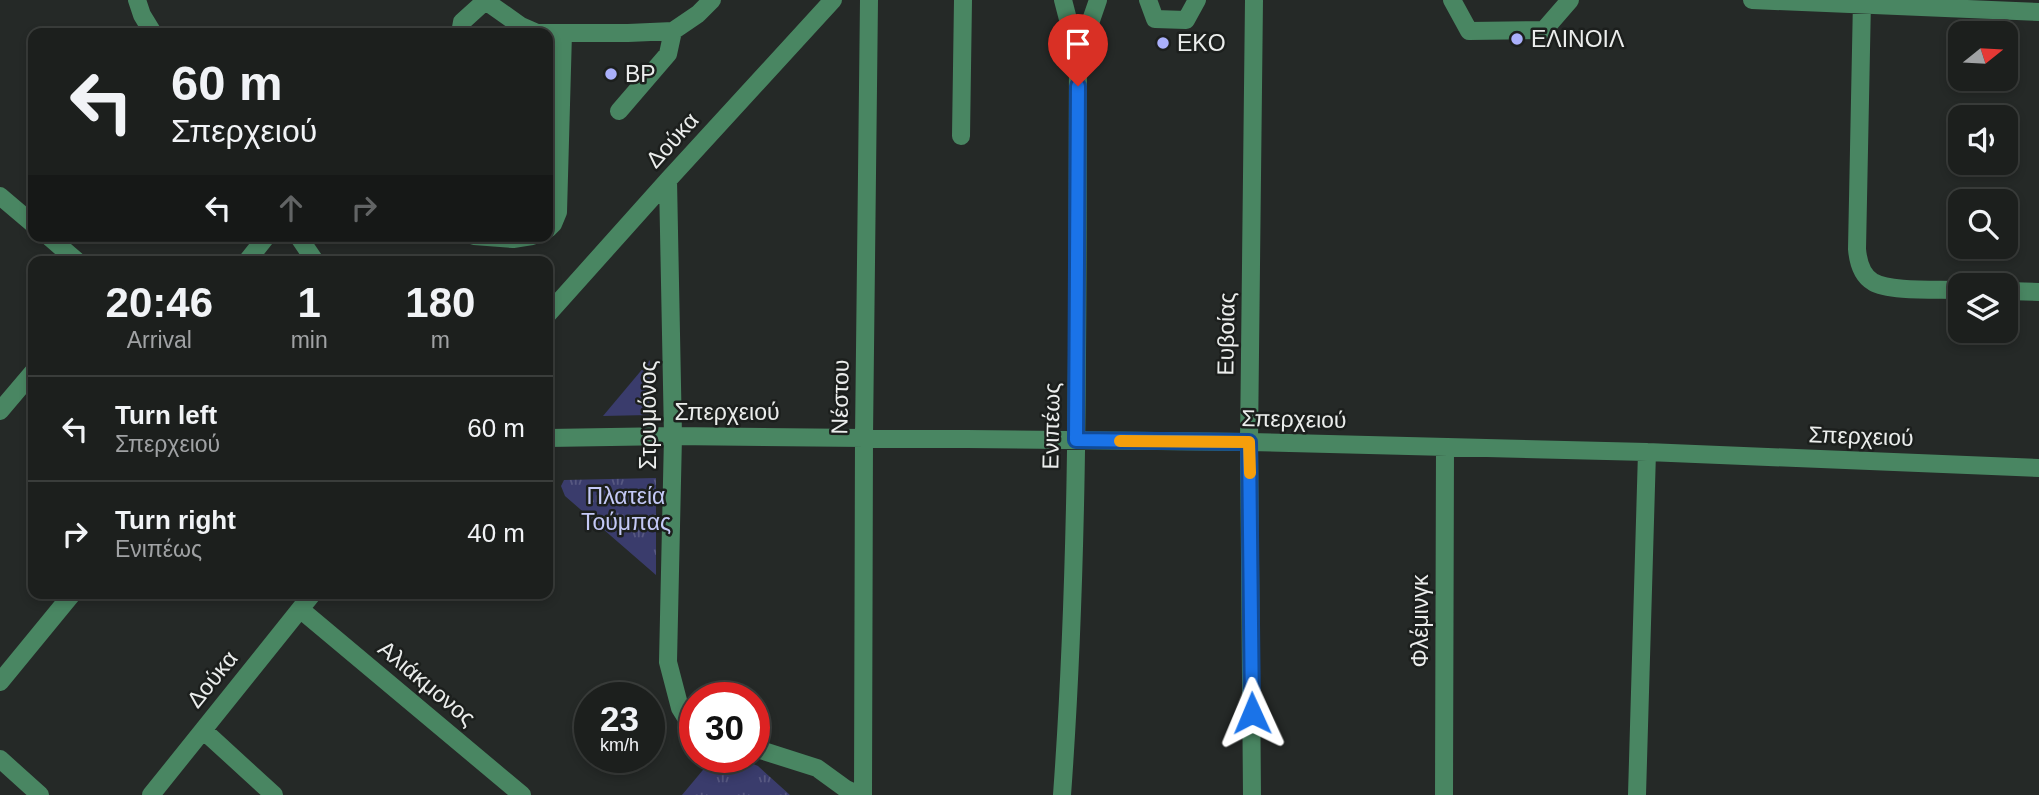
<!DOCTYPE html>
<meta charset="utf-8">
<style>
body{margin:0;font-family:Arial,sans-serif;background:#252726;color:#f1f3f6;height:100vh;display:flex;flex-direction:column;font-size:26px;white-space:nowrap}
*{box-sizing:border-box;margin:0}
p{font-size:23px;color:#a0a2a4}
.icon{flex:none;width:38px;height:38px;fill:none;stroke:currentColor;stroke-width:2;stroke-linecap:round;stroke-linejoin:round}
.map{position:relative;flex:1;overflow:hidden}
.details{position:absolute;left:28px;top:256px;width:525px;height:343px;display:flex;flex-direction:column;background:#1c1f1d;border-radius:14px;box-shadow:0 4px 10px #0003,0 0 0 2px #3a3d3b}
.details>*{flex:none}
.hud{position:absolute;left:28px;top:28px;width:525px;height:214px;border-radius:14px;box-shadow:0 4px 10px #0003,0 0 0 2px #3a3d3b;background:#1c1f1d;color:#f1f3f6;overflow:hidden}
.needle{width:46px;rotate:72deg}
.fabs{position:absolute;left:1948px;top:21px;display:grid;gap:14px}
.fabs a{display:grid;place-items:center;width:70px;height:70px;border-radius:14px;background:#1c1f1d;box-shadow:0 4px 10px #0003,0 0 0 2px #3a3d3b;font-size:35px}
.speed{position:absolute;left:574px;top:682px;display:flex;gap:14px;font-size:35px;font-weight:700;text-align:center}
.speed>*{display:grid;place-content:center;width:91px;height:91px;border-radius:50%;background:#1c1f1d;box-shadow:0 4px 10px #0003,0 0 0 2px #3a3d3b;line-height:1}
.speed small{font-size:18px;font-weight:400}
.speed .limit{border:10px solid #d22;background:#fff;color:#111}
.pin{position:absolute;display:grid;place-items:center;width:60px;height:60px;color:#fff;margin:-72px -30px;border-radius:50% 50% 50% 0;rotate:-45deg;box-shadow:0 0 7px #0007}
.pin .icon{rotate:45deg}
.me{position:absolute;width:77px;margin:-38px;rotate:359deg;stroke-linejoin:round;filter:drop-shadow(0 0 5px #0008)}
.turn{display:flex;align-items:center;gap:24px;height:147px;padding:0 28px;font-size:32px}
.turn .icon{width:91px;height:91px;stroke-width:2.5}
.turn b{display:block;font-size:49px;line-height:60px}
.lanes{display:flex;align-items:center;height:66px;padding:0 28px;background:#0003;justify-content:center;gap:35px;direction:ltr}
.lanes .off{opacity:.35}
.eta{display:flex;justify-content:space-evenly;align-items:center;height:119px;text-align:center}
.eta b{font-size:42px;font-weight:700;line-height:49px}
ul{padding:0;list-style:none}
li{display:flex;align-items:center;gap:21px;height:105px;padding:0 28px;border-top:2px solid #3a3d3b}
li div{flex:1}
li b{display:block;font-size:26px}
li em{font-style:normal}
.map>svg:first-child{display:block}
.green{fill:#3a3c6c}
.park{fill:url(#park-tufts)}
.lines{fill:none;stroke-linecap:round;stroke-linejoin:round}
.minor{stroke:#498662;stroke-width:18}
.route-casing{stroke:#114b97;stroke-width:18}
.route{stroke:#1a73e8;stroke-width:12}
.slow{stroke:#f59e0b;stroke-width:12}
.poi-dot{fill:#aab0fb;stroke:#1c1f1d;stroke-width:2.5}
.labels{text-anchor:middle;stroke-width:5;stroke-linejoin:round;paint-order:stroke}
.poi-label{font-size:23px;fill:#ebedec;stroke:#1c1f1d;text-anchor:start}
.street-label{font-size:23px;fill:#ebedec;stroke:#1c1f1d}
.park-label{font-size:23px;fill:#c4c9f6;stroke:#1c1f1d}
</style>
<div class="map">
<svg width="2039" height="795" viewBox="0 0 2039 795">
<defs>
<pattern id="park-tufts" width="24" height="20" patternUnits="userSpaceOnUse" patternTransform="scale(1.75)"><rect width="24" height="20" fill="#3a3c6c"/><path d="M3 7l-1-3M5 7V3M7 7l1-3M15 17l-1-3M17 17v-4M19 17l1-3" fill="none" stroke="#575881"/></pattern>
</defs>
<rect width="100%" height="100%" fill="#252927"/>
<path class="green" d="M650,360l-1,55 -46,1z"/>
<path class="park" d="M656,478v97l-91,-79 -4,-10 3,-6z
M713,758h26l19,8 32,29h-108z"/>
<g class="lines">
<path class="minor" d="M137,0l5,15 11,18
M484,0l37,26 16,7h91l45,-2 25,-17 14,-14
M1148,0l7,19 31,1 11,-20
M1452,0l17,31 75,-1 26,-30
M1752,0l287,12
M1862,0l-5,249c1,12 4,26 16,33 16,10 66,7 87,8
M460,33l2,-11 22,-20
M1078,58l20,-58
M619,111l49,-57 5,-23
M961,136l2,-136
M668,180l5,256 -5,226 12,46 8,13 7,7
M0,196l33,28
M548,229l5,-5 5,-12 5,-179
M48,236l29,25
M298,236l17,25
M474,236l39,3 19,-3
M247,261l20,-25
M2006,291l33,1
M548,314l120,-134 165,-180
M0,411l33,-39
M548,438l125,-2 576,6 398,10 392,16
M300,609l222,186
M0,682l73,-89
M203,730l71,65
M754,748l63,20 29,21 13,6
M0,759l40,36
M151,795l162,-202
M863,795l1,-358 5,-437
M1062,795c18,-245 15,-491 16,-737l-15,-58
M1252,795l-3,-353 5,-442
M1444,795l1,-348
M1637,795l10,-343"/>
</g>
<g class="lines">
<defs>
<path id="route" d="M1078,86l-2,354 173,2 3,271"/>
</defs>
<use href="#route" class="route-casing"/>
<use href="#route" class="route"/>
<path class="slow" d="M1120,441l129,1 1,31"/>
</g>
<g class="poi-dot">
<circle cx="1517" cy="39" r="7"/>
<circle cx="1163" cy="43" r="7"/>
<circle cx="611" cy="74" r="7"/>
</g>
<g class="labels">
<g class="poi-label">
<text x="1531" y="47">ΕΛΙΝΟΙΛ</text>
<text x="1177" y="51">EKO</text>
<text x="625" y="82">BP</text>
</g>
<g class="street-label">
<text transform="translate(672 140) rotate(-48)" y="8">Δούκα</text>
<text transform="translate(1226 334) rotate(-89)" y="8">Ευβοίας</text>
<text transform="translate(840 397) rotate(-89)" y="8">Νέστου</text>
<text x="727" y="420">Σπερχειού</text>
<text transform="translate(648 415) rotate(-90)" y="8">Στρυμόνος</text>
<text transform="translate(1294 419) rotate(1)" y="8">Σπερχειού</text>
<text transform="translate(1051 426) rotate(-89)" y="8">Ενιπέως</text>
<text transform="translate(1861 436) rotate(2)" y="8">Σπερχειού</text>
<text transform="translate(1420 621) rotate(-90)" y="8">Φλέμινγκ</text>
<text transform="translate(212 679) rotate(-51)" y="8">Δούκα</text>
<text transform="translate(427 683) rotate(40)" y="8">Αλιάκμονος</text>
</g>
<g class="park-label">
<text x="626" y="504">Πλατεία<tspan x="626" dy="26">Τούμπας</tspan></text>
</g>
</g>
</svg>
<div class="fabs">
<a><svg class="needle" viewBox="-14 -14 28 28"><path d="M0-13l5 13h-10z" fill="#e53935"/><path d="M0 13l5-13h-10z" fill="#a0a2a4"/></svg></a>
<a><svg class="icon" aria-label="sound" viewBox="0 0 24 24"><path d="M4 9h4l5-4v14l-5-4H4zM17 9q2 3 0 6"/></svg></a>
<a><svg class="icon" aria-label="search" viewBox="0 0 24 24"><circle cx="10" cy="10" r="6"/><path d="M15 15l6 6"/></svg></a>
<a><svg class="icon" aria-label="layers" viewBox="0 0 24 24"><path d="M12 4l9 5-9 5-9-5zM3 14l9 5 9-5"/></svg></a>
</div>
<div class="speed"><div>23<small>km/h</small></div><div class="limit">30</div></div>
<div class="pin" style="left:1078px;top:86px;background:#d93025"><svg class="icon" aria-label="arrive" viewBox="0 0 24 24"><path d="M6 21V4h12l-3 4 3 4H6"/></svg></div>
<svg class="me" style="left:1252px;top:713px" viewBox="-20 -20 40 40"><path d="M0-17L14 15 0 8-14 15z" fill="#1a73e8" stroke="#fff" stroke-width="4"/></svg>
<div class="hud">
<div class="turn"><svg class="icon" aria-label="left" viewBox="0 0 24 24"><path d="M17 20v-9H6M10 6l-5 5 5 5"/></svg><div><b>60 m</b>Σπερχειού</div></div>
<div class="lanes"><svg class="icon" aria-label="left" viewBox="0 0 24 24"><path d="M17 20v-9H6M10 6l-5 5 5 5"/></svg><svg class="icon off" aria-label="ahead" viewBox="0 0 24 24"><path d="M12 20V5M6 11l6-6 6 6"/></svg><svg class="icon off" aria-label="right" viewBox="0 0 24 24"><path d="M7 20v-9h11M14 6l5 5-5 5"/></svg></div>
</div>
<section class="details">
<div class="eta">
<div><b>20:46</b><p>Arrival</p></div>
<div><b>1</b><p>min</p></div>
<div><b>180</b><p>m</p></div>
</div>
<ul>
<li><svg class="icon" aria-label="left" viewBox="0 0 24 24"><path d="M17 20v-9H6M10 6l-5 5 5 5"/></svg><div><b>Turn left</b><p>Σπερχειού</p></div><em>60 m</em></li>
<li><svg class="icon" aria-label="right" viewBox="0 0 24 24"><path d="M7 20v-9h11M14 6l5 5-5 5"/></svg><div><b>Turn right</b><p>Ενιπέως</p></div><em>40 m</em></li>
</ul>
</section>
</div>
